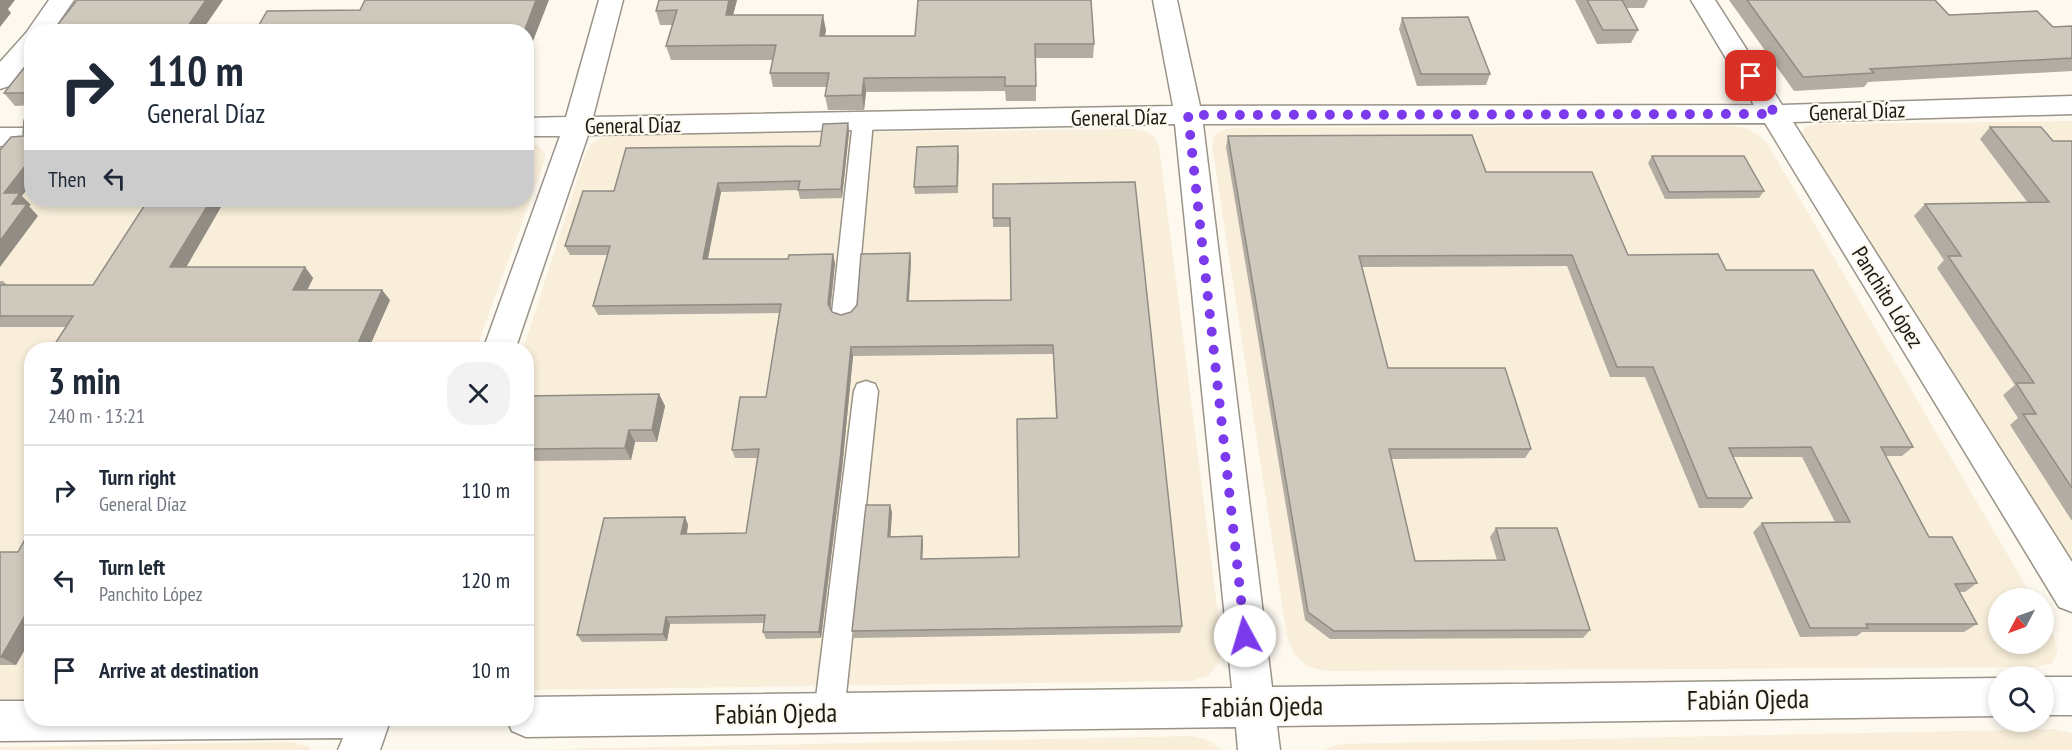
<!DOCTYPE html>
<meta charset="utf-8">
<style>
body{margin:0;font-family:"PT Sans Narrow",sans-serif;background:#f2f2f3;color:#1f2937;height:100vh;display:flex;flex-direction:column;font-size:22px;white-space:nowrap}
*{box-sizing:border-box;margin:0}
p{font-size:20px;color:#747a83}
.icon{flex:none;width:33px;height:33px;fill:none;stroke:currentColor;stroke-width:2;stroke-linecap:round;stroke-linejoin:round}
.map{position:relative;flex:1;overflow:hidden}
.panel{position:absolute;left:24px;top:342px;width:510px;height:384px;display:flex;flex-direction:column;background:#fff;border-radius:24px;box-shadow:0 3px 9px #0003}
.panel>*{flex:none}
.hud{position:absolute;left:24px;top:24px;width:510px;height:183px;border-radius:24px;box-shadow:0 3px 9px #0003;background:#fff;color:#1f2937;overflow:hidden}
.needle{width:39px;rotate:229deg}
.controls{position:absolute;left:1988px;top:588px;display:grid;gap:12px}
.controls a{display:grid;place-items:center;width:66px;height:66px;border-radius:50%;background:#fff;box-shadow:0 3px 9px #0003;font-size:30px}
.pin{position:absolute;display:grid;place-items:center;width:51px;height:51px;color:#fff;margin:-26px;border-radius:12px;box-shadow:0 3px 9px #0006}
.me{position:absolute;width:66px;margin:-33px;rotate:354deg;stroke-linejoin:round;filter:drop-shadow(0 0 4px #0008)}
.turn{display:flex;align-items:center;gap:21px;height:126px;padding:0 24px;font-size:27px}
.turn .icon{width:78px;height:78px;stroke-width:2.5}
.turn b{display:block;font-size:42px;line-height:51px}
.then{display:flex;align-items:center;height:57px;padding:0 24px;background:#0003;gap:12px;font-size:22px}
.round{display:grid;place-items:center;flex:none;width:63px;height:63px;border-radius:24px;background:#f2f2f3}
.summary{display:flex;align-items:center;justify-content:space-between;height:102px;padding:0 24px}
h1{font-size:36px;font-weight:800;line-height:45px}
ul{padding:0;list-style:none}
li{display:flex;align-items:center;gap:18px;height:90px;padding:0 24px;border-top:2px solid #e0e1e3}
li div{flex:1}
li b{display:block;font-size:22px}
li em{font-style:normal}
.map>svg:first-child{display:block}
.built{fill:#f8eeda}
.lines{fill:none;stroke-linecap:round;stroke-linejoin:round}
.service-casing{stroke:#999388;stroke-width:3}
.minor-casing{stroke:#999388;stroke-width:3}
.service{fill:#fff;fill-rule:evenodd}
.minor{fill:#fff;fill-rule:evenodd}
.wall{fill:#b2aca2}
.shaded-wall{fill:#918c84}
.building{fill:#cfc8bc;stroke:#918c84;stroke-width:1.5}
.route{stroke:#7c3aed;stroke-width:10;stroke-dasharray:0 18}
.labels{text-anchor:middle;stroke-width:4.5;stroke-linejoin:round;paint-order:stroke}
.street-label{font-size:22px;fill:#1c1a16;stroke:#fef9ef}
.near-street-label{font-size:27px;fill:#1c1a16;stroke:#fef9ef}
</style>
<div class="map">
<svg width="2072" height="750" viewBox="0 0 2072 750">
<rect width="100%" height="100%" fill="#fef9ef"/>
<path class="built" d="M2072,121v443l-268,-423 -2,-9 5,-6 11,-2z
M1732,126l14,2 12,7 9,8 266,455h-35v46h45v-28l10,18 5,17 -6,12 -15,4 -710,4 -18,-4 -15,-13 -7,-17 -75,-492 2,-9 8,-6 13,-2z
M1132,129l13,2 9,6 5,9 63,500 -3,17 -11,13 -17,5 -664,9 -1,-340h-3l63,-198 6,-9 11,-6 13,-2z
M527,143l10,2 8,7v8l-69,189 -444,1 -1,350h-31v-555h31l1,55h494z
M2054,729l18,4v17h-750l18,-6z
M1192,736l18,5 11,9h-705z
M291,742l17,4 3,4h-311v-3z"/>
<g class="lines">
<defs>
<path id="service" d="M863,114l7,2 3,5 -17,192 -4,6 -8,3 -8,-3 -4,-6 21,-192 3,-5z
M866,381l9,3 3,7 -34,323 -5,10 -10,4 -10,-4 -5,-10 40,-323 3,-7z"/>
<path id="minor" d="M49,0h25l-22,32h-20v25l-23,29 -9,3v-27l26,-29z
M599,0h24l-30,117 580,-11 -20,-106h24l23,106 554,-1 -63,-105h24l67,105 290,-9v18l-279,8 279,440v50l-13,-5 -294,-484 -562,1 69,563 726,-9v38l-721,10 3,24h-42l-2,-23 -710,10 -14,-6 -6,-13h20v-21l706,-9 -57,-564 -587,11 -73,215h-32l77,-214h-34v-18l40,-1z
M0,128h32v18h-32z
M2043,677h29v38h-29z
M0,701h32v17h359l-11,32h-42l5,-12 -343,3z"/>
</defs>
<use href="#service" class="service-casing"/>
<use href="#minor" class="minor-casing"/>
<use href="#service" class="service"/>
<use href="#minor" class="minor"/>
</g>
<path class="wall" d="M659,0h78l-4,15 93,15 -1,6 269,8 -1,14h-57v43h-30l-1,-10 -139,1 -2,18h-36l-3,-14 2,-9h-54l-3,-14 3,-13h-102l-5,-14 6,-21h-12l-4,-14z
M1575,0h73l-4,8h-18l12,22 -7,13 -34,1z
M1729,0h206l14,15 104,12 19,-1v45l-204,11 -4,5 -70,4z
M1402,18l88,56 -4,11 -69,1 -18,-57z
M32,58v47l-17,1 -11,-13z
M848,123l1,9 -7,66 -42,1 -2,-9 -77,2 -13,67 127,4 -5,45 2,4 9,3 10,-3 59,-59 1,9 -2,39 102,-1 -1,-73h-17v-43l142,-2 47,444 -2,7 -326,5 -2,-7 40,-119 -2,25 32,-1 1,8 -1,15 97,-2 37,-139 -3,-64 -200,2 -11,113 -21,169 -55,1 -3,-7 1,-9 -94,1 -3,17 -85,1 -5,-7 108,-118 3,8 -1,9 59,-1 11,-75h-22l-3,-8 34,-53 13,-84 -181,2 -5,-9 15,-51h-38l-5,-9 49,-55 206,-45z
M1990,127l63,14h19v380l-62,-96 8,-7 -15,-23 12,-10 -78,-117 7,-8 -30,-44 11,-12 103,-1 -48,-64z
M1228,136l258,36 142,83 98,15 187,177 -11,9h-16l43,81 48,46 -12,9h-6l18,32 -13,8h-102l-5,4 -57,1 -47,-105 9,-9 73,-1 -33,-65h-69l19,41 -9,10h-44l-54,-131h-35l-43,-111 -205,1 26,101 143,81 -6,9 -134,1 24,102 82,-1 -7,-23 6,-9 94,102 -7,8 -253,1 -25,-19 -79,-473z
M959,153l-1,40 -43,1 -1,-7z
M1652,156l112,35 -5,7 -94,1 -17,-36z
M148,200h243h-166l-39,67h119l8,11 -6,12h75l8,10 -22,50h-317l15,-23h-66v-46h3l4,4h86z
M659,394l6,12 -8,36h-22l-4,18 -105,1v-65z
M32,532v105l-16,28h-16v-113h18z"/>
<path class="shaded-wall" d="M0,0h15l-7,9 3,4 -11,14z
M206,0h17l-22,32h-17z
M536,0h13l-23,59v-27h-2z
M729,0h8l-8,30 -3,-15z
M823,15l3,15 -4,20 -2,-14z
M864,78l2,14 -2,18 -2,-15z
M848,123l1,9 -7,66 -1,-9z
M32,157v26l-10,13 9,9 -2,1 9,10 -38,51v-26l12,-37 -8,-11z
M718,183l3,9 -15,76 -3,-9z
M211,200h14l-45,78 -10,-11z
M910,253l1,9 -3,47 -1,-8z
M833,254l2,9 -5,50 -2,-9z
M305,267l8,11 -11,23 -9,-11z
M382,290l8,10 -22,50h-13z
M851,347l2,9 -11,113 -21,169 -2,-6z
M659,394l6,12 -8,36 -5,-12z
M629,430l6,12 -4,18 -6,-12z
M890,505l2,7 -2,32 -2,-7z
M685,517l3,8 -3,17 -4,-8z
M922,536l1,8 -1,22 -1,-7z
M32,603v34l-16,28 -15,-8z
M666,617l4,7 -3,17 -4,-7z"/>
<path class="building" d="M77,0h129l-22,32h-132z
M365,0h171l-12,32h-269l12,-21 93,-1z
M659,0h70l-3,15h97l-3,21h95l3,-36h173l3,44h-59l1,42h-31v-9l-141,1 -2,17 -37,1 4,-23h-59l6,-28 -110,1 11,-36 -21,1z
M1587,0h35l16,30h-35z
M1747,0h188l14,15 88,-4 16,16 19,-1v32l-202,11 4,4 -71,4z
M1468,17l22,57h-69l-19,-56z
M32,58v35h-28z
M27,117l5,3v37l-28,36h16l-8,11h15l-27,37v-91l11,-13 12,-1 1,-16z
M848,123l-7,66 -43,1 2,-9 -82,2 -15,76h85l1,-4 44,-1 -5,50 4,8 9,3 10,-3 6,-7 4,-51 49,-1 -3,48 104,-1 -1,-82h-17v-34l142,-2 47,444 -330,5 14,-126h24l-2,32 34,-1 -1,23 98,-2 -2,-138 40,-1 -4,-73 -202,2 -11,114 -21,171h-56l2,-17 -99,2 -3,17 -86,1 27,-117 81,-1 -4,17 65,-1 13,-84 -27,1 8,-53h26l15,-93 -188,2 17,-60h-45l18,-55h31l12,-43 194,-2 3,-22z
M1990,127h51l12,14h19v347l-49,-74h13l-20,-31h18l-86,-127h13l-36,-52 124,-2z
M1472,135l14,37h106l36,83 90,-1 8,16h87l100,177h-32l48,90h23l25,46 -22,1 22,40h-111l2,4h-58l-48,-105 88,-1 -39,-75 -82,1 23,50h-45l-54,-131h-36l-45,-112 -213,1 29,112h117l26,81h-142l26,112 90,-1 -9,-32h61l33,102 -256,1 -26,-19 -80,-476z
M958,146l-1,40 -43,1 3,-40z
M1652,156h92l20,35 -95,1z
M148,200h63l-41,67h135l-12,23h89l-27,60h-304l22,-34h-73v-31h93z
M659,394l-7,36h-23l-4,18 -99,1v-53z
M29,532h3v71l-31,54h-1v-105h18z"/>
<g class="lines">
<path class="route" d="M1245,636l-57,-521 587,-1 -24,-38"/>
</g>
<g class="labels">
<g class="street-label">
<text transform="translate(1857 111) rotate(-2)" y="8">General Díaz</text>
<text transform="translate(1119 117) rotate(-1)" y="8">General Díaz</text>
<text transform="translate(633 125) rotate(-1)" y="8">General Díaz</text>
<text transform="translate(1888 297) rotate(58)" y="8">Panchito López</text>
</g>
<g class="near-street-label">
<text transform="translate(1748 700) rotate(-1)" y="9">Fabián Ojeda</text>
<text transform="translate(1262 707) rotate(-1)" y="9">Fabián Ojeda</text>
<text transform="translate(776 714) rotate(-1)" y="9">Fabián Ojeda</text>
</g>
</g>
</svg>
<div class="controls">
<a><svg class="needle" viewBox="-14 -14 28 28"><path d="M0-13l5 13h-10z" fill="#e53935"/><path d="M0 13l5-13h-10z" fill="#747a83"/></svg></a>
<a><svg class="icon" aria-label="search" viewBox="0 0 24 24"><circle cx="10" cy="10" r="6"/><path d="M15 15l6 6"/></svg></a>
</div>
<div class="pin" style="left:1751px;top:76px;background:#d93025"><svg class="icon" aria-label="arrive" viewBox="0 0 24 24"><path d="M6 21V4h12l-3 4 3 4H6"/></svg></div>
<svg class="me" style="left:1245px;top:636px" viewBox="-20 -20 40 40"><circle r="19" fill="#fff"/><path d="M0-13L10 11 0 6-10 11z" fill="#7c3aed"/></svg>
<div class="hud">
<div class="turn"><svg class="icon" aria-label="right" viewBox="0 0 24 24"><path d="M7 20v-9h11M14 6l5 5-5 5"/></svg><div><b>110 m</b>General Díaz</div></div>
<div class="then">Then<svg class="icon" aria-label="left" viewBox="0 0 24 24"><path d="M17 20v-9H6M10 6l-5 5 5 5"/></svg></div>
</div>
<section class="panel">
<div class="summary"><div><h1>3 min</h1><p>240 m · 13:21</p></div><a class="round"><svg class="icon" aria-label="close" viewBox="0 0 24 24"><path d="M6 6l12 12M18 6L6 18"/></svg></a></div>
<ul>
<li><svg class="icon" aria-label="right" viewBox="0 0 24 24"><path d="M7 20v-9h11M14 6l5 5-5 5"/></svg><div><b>Turn right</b><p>General Díaz</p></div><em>110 m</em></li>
<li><svg class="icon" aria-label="left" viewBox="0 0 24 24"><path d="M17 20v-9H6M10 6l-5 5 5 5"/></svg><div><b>Turn left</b><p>Panchito López</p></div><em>120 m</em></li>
<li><svg class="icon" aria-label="arrive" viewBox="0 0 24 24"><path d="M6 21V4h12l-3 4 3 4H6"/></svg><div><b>Arrive at destination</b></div><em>10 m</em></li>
</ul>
</section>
</div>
